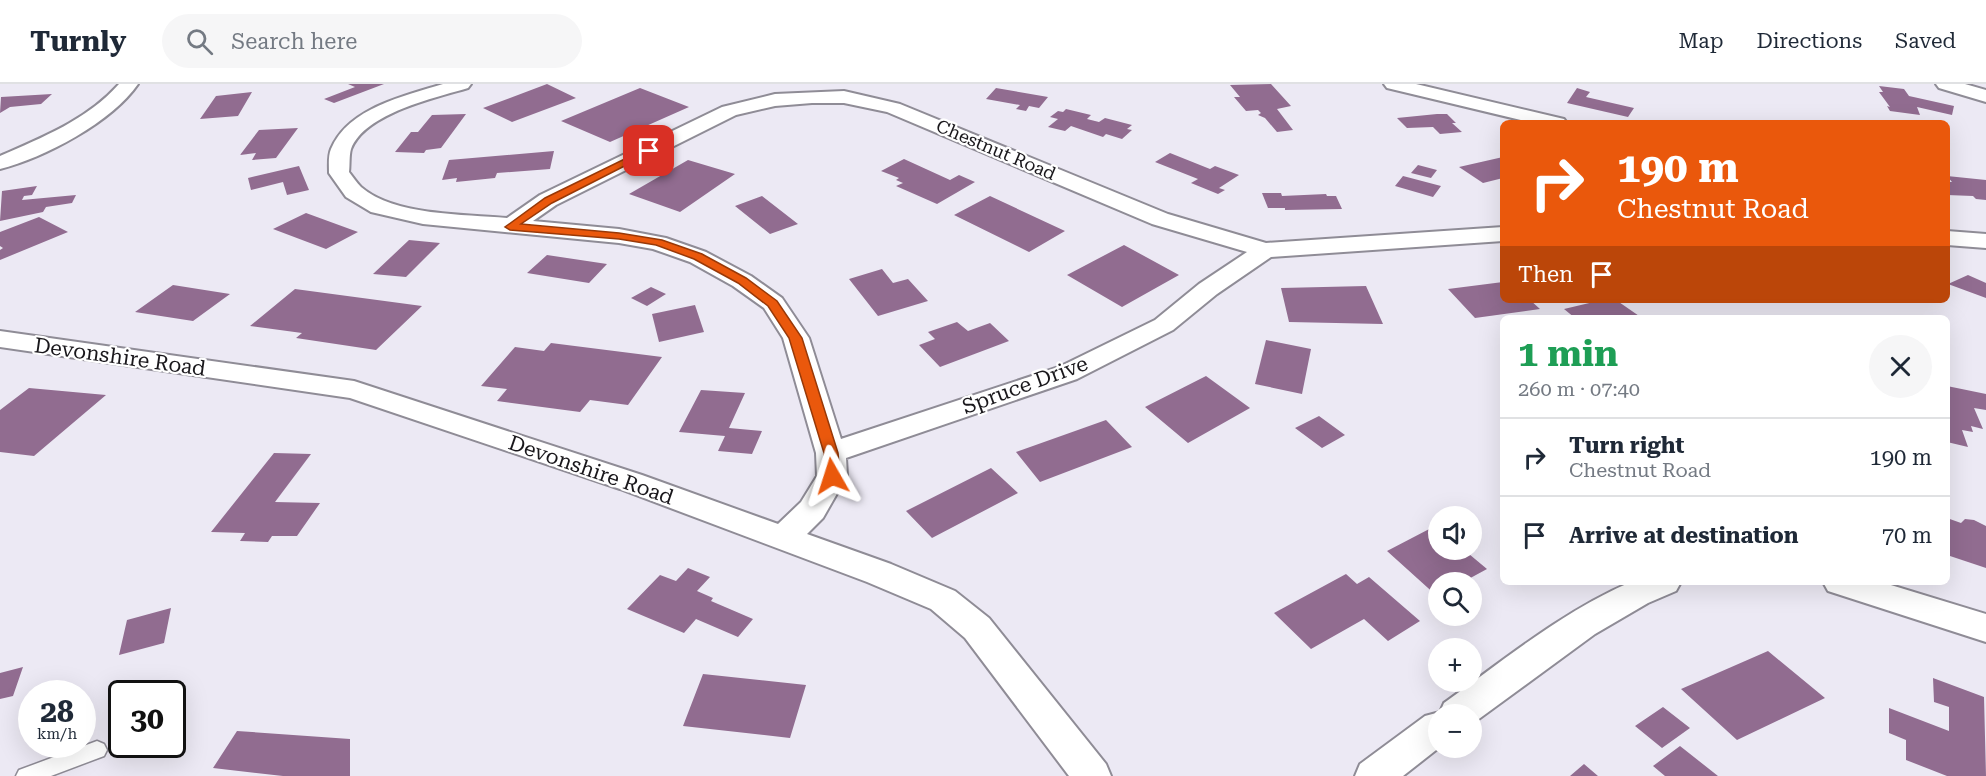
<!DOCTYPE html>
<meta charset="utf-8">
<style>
body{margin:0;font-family:"Roboto Serif",serif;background:#f6f6f7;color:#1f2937;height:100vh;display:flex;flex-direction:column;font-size:22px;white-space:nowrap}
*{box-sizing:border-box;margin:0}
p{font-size:20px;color:#747a83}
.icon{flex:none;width:33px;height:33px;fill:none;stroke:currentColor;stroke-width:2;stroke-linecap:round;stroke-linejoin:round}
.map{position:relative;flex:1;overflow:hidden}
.side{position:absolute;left:1500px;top:231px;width:450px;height:270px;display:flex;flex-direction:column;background:#fff;border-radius:9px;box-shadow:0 6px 24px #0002}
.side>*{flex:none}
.top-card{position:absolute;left:1500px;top:36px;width:450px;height:183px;border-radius:9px;box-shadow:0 6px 24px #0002;background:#ea580c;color:#fff;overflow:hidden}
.buttons{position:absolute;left:1428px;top:422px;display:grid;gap:12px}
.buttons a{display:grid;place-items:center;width:54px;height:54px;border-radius:50%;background:#fff;box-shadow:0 6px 24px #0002;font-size:30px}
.speed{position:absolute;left:18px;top:596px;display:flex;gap:12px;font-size:30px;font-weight:700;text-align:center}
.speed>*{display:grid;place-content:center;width:78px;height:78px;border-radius:50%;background:#fff;box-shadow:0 6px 24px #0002;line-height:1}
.speed small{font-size:15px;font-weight:400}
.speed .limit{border:3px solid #111;border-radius:9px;background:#fff;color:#111}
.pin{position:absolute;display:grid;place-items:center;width:51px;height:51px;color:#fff;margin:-26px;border-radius:12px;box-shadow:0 3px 9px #0006}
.me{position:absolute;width:66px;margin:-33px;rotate:354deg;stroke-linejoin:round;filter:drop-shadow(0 0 4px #0008)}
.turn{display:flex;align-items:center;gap:21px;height:126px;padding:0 18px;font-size:27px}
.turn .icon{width:78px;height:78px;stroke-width:2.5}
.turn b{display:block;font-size:42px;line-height:51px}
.then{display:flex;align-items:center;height:57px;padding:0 18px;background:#0003;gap:12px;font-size:22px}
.round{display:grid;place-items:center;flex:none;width:63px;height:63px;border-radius:32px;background:#f6f6f7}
.summary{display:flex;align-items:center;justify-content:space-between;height:102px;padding:0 18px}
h1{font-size:36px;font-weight:700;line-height:45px;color:#1e9e55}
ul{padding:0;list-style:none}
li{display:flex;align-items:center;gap:18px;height:78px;padding:0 18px;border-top:2px solid #e0e1e3}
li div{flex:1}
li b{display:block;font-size:22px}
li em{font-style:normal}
header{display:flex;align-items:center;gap:36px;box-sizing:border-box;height:84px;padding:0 30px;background:#fff;border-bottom:2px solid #e0e1e3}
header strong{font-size:28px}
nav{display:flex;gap:33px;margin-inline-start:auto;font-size:21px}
.search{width:420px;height:54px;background:#f6f6f7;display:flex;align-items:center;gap:15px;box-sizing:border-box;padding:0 21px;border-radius:33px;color:#747a83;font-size:22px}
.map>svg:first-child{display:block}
.building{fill:#916c90}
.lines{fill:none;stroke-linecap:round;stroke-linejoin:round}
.lane-casing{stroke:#8f8c96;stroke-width:3}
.street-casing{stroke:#8f8c96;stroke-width:4}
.lane{fill:#fff;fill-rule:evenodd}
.street{fill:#fff;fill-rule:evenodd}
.route{fill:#ea580c;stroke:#983908;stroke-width:1.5}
.labels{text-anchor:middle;stroke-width:4.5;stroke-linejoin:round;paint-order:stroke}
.far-street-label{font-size:18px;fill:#19171b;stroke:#fff}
.street-label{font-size:21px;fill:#19171b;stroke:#fff}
</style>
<header>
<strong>Turnly</strong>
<div class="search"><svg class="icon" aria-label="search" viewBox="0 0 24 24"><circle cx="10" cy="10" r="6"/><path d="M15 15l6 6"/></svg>Search here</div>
<nav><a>Map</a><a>Directions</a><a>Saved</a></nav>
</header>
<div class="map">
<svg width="1986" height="692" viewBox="0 0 1986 692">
<rect width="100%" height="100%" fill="#ece9f4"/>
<path class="building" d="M348,0h36l-50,19 -10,-4 31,-12z
M547,0l29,14 -64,24 -29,-14z
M1271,0l20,22 -14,3 16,21 -16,2 -12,-14 -7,-3 3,-2 -3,-3 -12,1 -12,-14h6l-10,-12z
M1879,2l25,3 5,7 45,10 -2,9 -35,-8 3,8 -30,-4 -3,-5 3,1 -11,-15h4z
M640,4l49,19 -79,35 -49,-21z
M996,4l52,9 -9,11 -10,-2 -3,5 -10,-2 4,-4 -34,-6z
M1577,4l13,4 -4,5 48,11 -6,9 -61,-14z
M252,8l-14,24 -38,3 16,-23z
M52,10l-11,10 -31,3 -10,6 1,-16z
M1066,25l25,6 -4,4 12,3 6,-4 27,7 -5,4 5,1 -10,9 -16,-5 -3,3 -32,-11 -6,5 -17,-4 10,-8 -8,-2 8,-6 5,1z
M466,30l-25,34 -15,2 -2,3 -29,-1 16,-20h7l14,-17z
M1437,30h10l9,9h-4l10,9 -22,2 -7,-7 -26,1 -10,-10z
M298,44l-22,30 -24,2 4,-7 -16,2 19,-25z
M554,67l-4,18 -53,4 -2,5 -39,4 1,-4 -15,2 7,-20z
M1170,69l40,16 5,-3 24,9 -20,13 6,2 -7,4 -27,-11 7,-4 -43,-17z
M1503,73v21l-20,5 -24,-16z
M904,75l46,21 9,-5 16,7 -38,22 -41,-18 7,-3 -7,-3 3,-2 -18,-7z
M688,76l47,14 -55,38 -51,-18z
M1418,81l19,5 -6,8 -20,-5z
M299,82l10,24 -22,5 -4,-13 -32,8 -3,-12z
M1403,92l38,10 -8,11 -38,-11z
M1947,92l39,4v20l-10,-1 -3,-3 -26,-1v-13h5z
M37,102l-5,9 -8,1 -2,4 54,-5 -4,8 -26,4 -3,5 -43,9 2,-30z
M1262,109h19l1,3 44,-2 1,2h9l6,13 -57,1v-2h-17z
M762,112l36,28 -28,10 -35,-28z
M990,112l75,35 -36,21 -75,-37z
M306,129l52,19 -32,17 -53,-20z
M39,133l29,15 -68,28v-10l3,-2 -3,-2v-14z
M409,156l31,3 -34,34 -33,-3z
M1124,161l55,30 -57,32 -55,-32z
M547,171l60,9 -18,19 -62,-10z
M882,185l11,14 15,-4 20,22 -50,15 -29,-37z
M1968,191l18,8v15l-38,-14z
M1503,198v18h27l10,9 -65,9 -27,-29z
M173,201l57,9 -37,27 -58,-9z
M1366,202l17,38 -94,-2 -8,-34z
M651,203l15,7 -19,12 -16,-8z
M295,205l127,17 -46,44 -80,-12 6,-5 -52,-7z
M1602,216h14l26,18h-67l-11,-9z
M695,221l9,27 -45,10 -7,-28z
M957,238l11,9 22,-8 19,18 -69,26 -21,-22 16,-6 -7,-7z
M1266,256l45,9 -9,45 -47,-10z
M551,259l111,14 -34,48 -38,-5 -10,12 -83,-11 10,-12 -26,-3 34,-39 29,4z
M1206,292l44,32 -62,35 -43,-36z
M1947,302l39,8v16l-12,-2 9,21 -12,-3 2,6 -11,-2 6,17 -21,-5z
M29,304l77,7 -72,61 -34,-4v-42z
M701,306l44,3 -16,35 33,3 -10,23 -34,-3 7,-15 -46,-4z
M1319,332l26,19 -23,13 -27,-20z
M1106,336l26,27 -92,35 -24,-30z
M274,369l37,1 -36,48 45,1 -23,33h-25l-4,6 -28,-1 5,-8 -34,-1z
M991,384l27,25 -86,45 -26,-27z
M1947,434l14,5 4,-4 9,1 12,6v42l-39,-13z
M1435,442l3,3v20h25l24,20 -24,13h-25v15l-51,-46z
M688,484l22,9 -13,14 16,7 -2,3 42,18 -15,18 -42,-18 -12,14 -57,-24 33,-34 16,6z
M1346,490l11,10 12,-7 51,44 -32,20 -24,-22 -53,30 -37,-36z
M171,524l-7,35 -45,12 8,-35z
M1768,567l57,47 -88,42 -56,-51z
M23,583l-10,29 -13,3v-26z
M703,590l103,11 -16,53 -107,-12z
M1933,594l51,19 2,79h-39l-41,-16v-20l-17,-7v-25l60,23v-24l-15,-5z
M1663,623l27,21 -28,20 -27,-22z
M237,647l113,8v37h-67l-70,-8z
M1680,662l38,30h-53l-12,-10z
M1584,680l14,12h-28z"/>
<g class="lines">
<defs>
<path id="lane" d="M97,657l7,3 3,6 -3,6 -53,20h-35l3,-6z"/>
<path id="street" d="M119,0h19c-26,38 -94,74 -138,85v-13c43,-19 87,-36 119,-72z
M443,0h28l-3,4c-33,10 -103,25 -117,61 -2,7 -1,16 -2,23 4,5 8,11 12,15 33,29 104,27 146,31l33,-23 182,-88 53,-13 69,-3 56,13 268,110 98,29 237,-16v14l-232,16 -54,37 -44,36 -96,49 -231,79 1,18 -24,42 -16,16 84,30 64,27 34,27 117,146 5,12h-42l-104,-138 -34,-29 -64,-27 -247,-93 -270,-91 -350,-51v-16l354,50 288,94 136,49 23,-22 16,-26 -1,-23 -33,-115 -19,-30 -31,-22 -43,-24 -37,-13 -34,-6 -196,-19 -52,-12 -25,-15 -17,-24c0,-8 -1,-17 2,-24 17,-41 73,-53 112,-65zM812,19h32l43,9 265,112 95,28 -48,32 -44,36 -96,47 -218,72 -32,-101 -27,-40 -31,-22 -45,-24 -40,-14 -47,-9 -86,-8 23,-16 180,-90 39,-9z
M1384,0h32l148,35 3,4h-34l-146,-35z
M1936,0h29l21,6v12l-47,-14z
M1947,147l39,3v14l-39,-3z
M1631,498h50l-5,9 -28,12 -53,31 -123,90v-10h-34l2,33 -37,29h-48l5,-12 65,-48 15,-4 4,-9c60,-43 119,-92 187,-121z
M1823,498h58l105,32v28l-158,-51z"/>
</defs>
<use href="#lane" class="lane-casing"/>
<use href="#street" class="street-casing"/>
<use href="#lane" class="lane"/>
<use href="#street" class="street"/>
</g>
<path class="route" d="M645,65l9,2 -102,52 -31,21 98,9 43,7 40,14 44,24 31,23 25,37 36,115 2,23 -3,3h-10l-3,-26 -35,-115 -21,-32 -30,-23 -44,-24 -38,-14 -37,-6 -109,-9 -5,-3 40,-29z"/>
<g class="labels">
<g class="far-street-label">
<text transform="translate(996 66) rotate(23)" y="6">Chestnut Road</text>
</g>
<g class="street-label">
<text transform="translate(120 273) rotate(8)" y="7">Devonshire Road</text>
<text transform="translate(1025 301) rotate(-20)" y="7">Spruce Drive</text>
<text transform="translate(591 386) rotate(19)" y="7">Devonshire Road</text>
</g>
</g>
</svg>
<div class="buttons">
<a><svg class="icon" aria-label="sound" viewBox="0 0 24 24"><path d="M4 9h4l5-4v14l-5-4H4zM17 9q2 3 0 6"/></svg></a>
<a><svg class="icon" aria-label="search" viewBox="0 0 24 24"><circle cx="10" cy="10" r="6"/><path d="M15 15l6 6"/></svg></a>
<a>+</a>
<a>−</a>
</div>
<div class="speed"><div>28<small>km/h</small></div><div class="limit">30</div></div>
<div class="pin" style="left:649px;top:67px;background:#d93025"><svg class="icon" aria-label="arrive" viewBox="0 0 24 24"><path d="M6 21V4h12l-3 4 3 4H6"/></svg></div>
<svg class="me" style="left:832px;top:392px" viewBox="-20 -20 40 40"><path d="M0-17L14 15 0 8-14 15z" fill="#ea580c" stroke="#fff" stroke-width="4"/></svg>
<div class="top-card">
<div class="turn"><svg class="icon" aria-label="right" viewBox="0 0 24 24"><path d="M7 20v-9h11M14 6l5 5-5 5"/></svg><div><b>190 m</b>Chestnut Road</div></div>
<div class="then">Then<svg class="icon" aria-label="arrive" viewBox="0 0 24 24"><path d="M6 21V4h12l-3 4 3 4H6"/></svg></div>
</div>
<section class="side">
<div class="summary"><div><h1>1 min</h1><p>260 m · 07:40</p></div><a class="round"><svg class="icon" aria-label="close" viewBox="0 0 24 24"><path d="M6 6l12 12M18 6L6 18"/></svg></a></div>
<ul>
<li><svg class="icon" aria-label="right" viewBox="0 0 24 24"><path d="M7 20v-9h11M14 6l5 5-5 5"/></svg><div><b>Turn right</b><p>Chestnut Road</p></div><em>190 m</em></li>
<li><svg class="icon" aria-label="arrive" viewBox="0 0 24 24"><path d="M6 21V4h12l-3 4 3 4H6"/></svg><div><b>Arrive at destination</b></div><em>70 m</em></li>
</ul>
</section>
</div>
